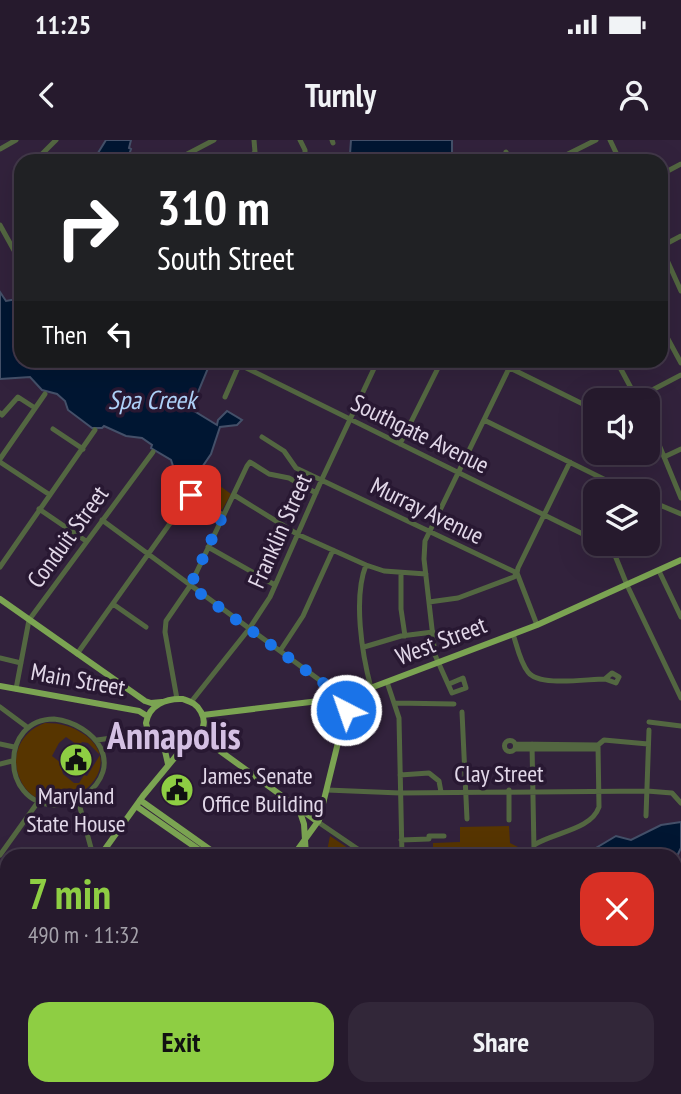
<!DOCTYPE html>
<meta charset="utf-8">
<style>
body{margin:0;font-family:"PT Sans Narrow",sans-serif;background:#322739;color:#f1f3f6;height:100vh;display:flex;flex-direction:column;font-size:26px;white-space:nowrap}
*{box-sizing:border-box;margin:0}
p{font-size:23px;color:#a4a1aa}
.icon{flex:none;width:38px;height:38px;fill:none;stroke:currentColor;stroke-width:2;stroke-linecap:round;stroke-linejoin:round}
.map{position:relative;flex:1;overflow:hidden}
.side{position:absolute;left:0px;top:709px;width:682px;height:247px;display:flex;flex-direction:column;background:#261a2d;border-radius:21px 21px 0 0;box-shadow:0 7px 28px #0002,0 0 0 2px #423849}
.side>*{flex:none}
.banner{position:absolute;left:14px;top:14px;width:654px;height:214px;border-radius:21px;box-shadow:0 7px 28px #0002,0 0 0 2px #423849;background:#202124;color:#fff;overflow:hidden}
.tools{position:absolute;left:583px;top:248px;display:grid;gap:14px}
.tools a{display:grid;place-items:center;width:77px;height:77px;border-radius:14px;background:#261a2d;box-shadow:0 7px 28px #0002,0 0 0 2px #423849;font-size:35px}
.pin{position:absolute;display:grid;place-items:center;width:60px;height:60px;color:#fff;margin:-30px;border-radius:14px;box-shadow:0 4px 10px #0006}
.me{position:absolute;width:77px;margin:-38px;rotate:319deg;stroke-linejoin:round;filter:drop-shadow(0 0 5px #0008)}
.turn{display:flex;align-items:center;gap:24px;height:147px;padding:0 28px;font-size:32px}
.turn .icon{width:91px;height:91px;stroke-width:2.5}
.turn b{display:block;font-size:49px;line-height:60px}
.then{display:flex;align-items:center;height:66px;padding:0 28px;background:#0003;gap:14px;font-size:26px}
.round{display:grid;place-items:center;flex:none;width:74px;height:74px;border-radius:21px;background:#322739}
.head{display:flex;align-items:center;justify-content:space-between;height:119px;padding:0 28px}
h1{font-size:42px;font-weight:700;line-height:52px;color:#8ece43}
.primary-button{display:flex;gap:14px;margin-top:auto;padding:14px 28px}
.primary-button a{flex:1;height:80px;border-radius:21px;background:#8ece43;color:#111;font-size:28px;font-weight:700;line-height:80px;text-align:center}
.primary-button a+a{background:#322739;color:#f1f3f6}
.status{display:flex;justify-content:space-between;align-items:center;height:49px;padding:0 35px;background:#261a2d;direction:ltr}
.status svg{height:19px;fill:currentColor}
header{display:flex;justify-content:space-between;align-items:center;height:91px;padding:0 28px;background:#261a2d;font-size:32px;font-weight:700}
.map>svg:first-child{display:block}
.green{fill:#573500;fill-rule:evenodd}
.water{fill:#001632;stroke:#445069;stroke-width:2}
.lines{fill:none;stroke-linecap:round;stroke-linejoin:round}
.minor{stroke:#536741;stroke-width:5}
.major{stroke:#7ba452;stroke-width:6}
.route{stroke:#1a73e8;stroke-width:12;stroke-dasharray:0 21.6}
.labels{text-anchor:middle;stroke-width:7;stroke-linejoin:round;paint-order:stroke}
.street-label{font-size:24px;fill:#e2d8e9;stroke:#281832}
.poi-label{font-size:24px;fill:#e2d8e9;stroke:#281832;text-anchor:start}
.water-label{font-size:26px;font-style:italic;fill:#aed1f8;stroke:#281832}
.town-label{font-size:38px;font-weight:bold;fill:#d4c0e3;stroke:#281832}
</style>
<div class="status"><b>11:25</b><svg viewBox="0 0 49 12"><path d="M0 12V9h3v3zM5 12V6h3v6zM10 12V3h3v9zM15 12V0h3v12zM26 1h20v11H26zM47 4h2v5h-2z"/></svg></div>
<header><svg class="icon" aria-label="back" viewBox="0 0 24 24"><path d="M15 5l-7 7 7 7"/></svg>Turnly<svg class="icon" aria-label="person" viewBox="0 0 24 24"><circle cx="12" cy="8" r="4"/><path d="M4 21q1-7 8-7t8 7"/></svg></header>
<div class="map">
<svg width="681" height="954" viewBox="0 0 681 954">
<rect width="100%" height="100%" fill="#32223c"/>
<path class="green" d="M200,331l31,23 -9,16 -34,-22 7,-14 2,1z
M45,583c16,0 27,3 40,12 52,38 -40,101 -65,44 -11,-24 2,-48 25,-56zM66,597l13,9 3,-4 6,1 12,12 -13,21 -3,-1 -5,8h-5l-11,-9 -1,-4 3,-4 -13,-10 7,-13z
M509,686l1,17 26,13h-121l18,-1v-12l27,-1v-15z
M330,696l30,20h-34z"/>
<path class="water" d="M106,0h25l-2,8 2,1 -4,12h-34z
M351,0h101v21h-105l-2,-3 5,-4z
M0,152l6,9 11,-2 4,-4v65l190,1 -20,48 26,16 1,-5 9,-9 15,9 -5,5 -17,2 -9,27 -26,38 -18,-13 6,-13 -2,-6 -20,-12 1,-3 -10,-7 -16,-2 -22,-10 -2,2h-10l-24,-18 -3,-9 -8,-7 -15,-4 -12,-13 -30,2z
M681,682v26l-5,10v-2h-98l6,-1 32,-19 15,4 30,-15z
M342,948l86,1v5h-99z"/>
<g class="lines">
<path class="minor" d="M300,0l5,10v8
M332,0l1,3
M610,0l10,21
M0,9l16,-9
M506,12l4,9
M35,21l21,-21
M174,21l40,-21
M247,21l8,-9 -1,-12
M554,21l42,-21
M662,34l19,-10
M0,85l21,38
M662,106l19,-10
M662,109l19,42
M662,188l19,35
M230,220l365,180
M616,220l22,41
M510,228l85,42
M225,257l14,-32
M637,258l44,-23
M0,273l2,2 16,-18 17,11
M648,278l33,80
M484,280l146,72
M53,289l30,20
M262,297l22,14 12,17 221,105
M400,304l42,-84
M664,317l17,-8
M0,319l45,-65
M0,322l50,33
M234,355l63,39 69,31 18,6 42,3
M648,360l33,14
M39,369l47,32
M102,380l242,178
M604,404l8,4 15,37 54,113
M208,407l67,38
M366,425c-13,33 -4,89 5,123
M0,427l95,-137
M659,431l22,46
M401,433v36l4,27
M429,462l29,-4 56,-21 3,-4
M113,464l33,23
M537,485l-20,-52 1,-5 52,-106
M513,494c4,12 7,28 15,38 11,15 58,7 77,7
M364,507l37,-11 32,-4
M280,511l23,-35 30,-66
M77,514l114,-160 32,21
M0,518l21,5
M612,533l7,4 -3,6 -11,-4z
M387,542l12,36 3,138
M449,544l14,-6 3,10 -14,5 -17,-38 -11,-96 1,-18 88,-181
M16,549l13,-69 124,-168
M177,559l-12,-67 1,-11 24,-35 57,-120 3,-4 19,12 20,4 27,15
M191,562l58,-73 21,-32 52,-118 56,-119
M395,563l59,1
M0,567l27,20
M462,572l5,107
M54,579c42,5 72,46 30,77 -9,6 -20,9 -30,9 -54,-2 -54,-86 0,-86z
M649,582l32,4
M97,600l51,-7
M504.5 606a5.5 5.5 0 1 1 11 0a5.5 5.5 0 1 1-11 0Z
M0,604l14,3
M515,604l83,1
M532,604l2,106
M598,605l6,-5 44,4
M515,609h83
M0,624l12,-3
M400,635l29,-2 10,8 2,11
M327,650l73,3 247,-2 25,2 9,10
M509,650v30
M78,660l13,48 9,8
M646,676l3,-86
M318,682l50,34
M401,700l28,-1v-3h15
M534,705c21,-13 57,-15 65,-38l-1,-62
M0,715l38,-53
M0,737l7,4
M676,848l5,-8
M676,890l5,1
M0,936l7,5
M0,942l7,5
M63,948l8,6"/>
<path class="major" d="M0,459l145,102 6,2 11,-1
M0,546l139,25 8,5
M183,559c8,3 14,5 18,13 17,31 -50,50 -55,11 3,-18 20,-25 37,-24z
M203,575l141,-17 193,-73 144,-65
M198,595l120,87
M160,603l5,8 3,13
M140,660l79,56
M136,666l72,50
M300,672l4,12 2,32
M100,716l43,-60 43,-52
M293,716l26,-36 27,-110 1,-7 -3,-5
M7,843l-4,5 4,3
M143,948l8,6
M487,948l6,6
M497,948l6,6"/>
</g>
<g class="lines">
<path class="route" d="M191,355l32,20 -33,71 154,112 3,5 -1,7"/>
</g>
<defs>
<symbol id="civic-disc" viewBox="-11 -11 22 22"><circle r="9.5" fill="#8ece43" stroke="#281832"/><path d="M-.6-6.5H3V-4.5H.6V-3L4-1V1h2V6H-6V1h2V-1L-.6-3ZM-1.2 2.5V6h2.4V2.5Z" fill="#111"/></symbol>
</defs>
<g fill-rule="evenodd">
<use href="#civic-disc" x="57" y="601" width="38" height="38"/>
<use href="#civic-disc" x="158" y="631" width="38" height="38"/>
</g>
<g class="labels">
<g class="street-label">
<text transform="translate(420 294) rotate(26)" y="8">Southgate Avenue</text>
<text transform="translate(427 371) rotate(26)" y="8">Murray Avenue</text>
<text transform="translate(280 391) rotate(-66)" y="8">Franklin Street</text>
<text transform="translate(68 397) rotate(-54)" y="8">Conduit Street</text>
<text transform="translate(441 501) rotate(-21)" y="8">West Street</text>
<text transform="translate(78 540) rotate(10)" y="8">Main Street</text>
<text x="499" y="642">Clay Street</text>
</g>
<g class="poi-label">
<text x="202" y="644">James Senate<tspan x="202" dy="28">Office Building</tspan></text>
<text x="76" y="664" text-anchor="middle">Maryland<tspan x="76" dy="28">State House</tspan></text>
</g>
<g class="water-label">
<text x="152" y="269">Spa Creek</text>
</g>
<g class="town-label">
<text x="174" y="609">Annapolis</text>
</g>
</g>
</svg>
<div class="tools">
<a><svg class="icon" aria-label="sound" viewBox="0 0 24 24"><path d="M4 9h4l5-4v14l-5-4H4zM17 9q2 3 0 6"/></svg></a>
<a><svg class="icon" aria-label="layers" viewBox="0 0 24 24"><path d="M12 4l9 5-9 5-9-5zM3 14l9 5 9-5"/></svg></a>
</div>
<div class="pin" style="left:191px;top:355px;background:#d93025"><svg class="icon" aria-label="arrive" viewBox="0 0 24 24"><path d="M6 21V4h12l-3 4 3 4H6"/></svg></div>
<svg class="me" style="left:346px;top:570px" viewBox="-20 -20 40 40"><circle r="17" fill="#1a73e8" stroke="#fff" stroke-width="3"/><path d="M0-11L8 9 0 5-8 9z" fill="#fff"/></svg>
<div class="banner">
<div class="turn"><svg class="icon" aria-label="right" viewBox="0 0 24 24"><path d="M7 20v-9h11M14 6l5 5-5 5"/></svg><div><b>310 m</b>South Street</div></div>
<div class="then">Then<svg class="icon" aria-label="left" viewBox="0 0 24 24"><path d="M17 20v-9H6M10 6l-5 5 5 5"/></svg></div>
</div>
<section class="side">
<div class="head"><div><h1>7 min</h1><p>490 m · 11:32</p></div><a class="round" style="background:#d93025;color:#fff"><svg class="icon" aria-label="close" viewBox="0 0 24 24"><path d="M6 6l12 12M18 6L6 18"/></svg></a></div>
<div class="primary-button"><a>Exit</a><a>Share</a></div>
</section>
</div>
